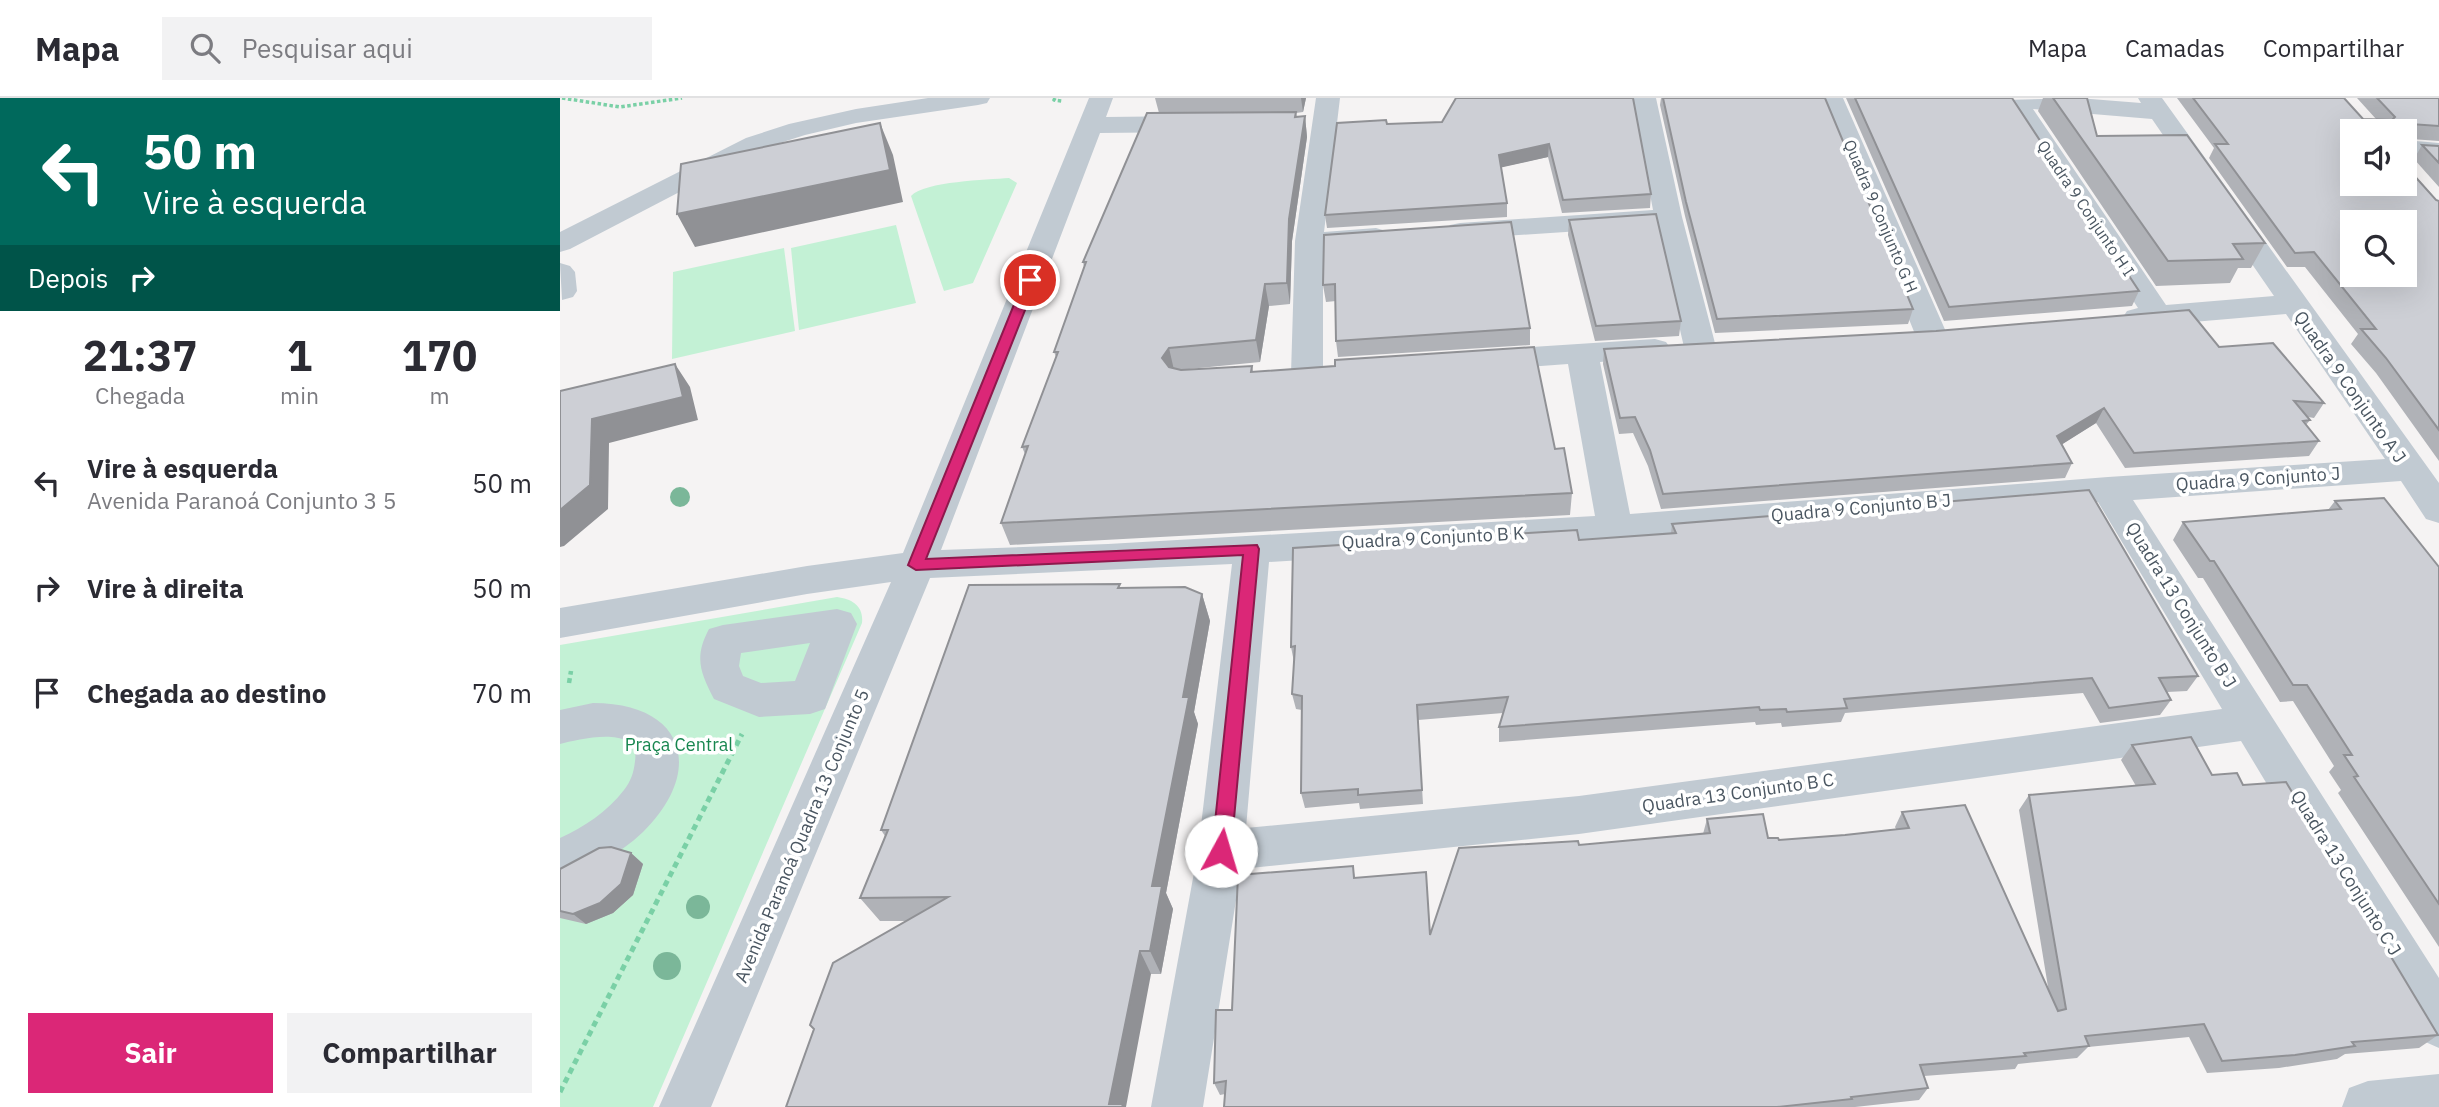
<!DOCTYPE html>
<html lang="pt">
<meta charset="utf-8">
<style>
body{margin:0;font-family:"IBM Plex Sans",sans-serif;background:#f2f2f3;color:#2b2b33;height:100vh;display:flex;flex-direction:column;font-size:26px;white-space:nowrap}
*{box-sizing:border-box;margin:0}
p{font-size:23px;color:#7c7c81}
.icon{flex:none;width:38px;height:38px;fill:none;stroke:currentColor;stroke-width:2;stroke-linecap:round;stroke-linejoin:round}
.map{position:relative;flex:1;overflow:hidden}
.side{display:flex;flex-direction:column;background:#fff;width:560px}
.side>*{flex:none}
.banner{background:#00695c;color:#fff;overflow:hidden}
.controls{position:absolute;left:1780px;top:21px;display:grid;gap:14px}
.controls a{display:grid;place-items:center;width:77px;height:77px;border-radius:0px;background:#fff;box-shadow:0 7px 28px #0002;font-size:35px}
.pin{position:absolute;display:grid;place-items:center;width:60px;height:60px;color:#fff;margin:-30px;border:4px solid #fff;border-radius:50%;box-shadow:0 2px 7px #0007}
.me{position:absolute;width:77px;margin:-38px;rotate:6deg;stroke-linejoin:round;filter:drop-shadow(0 0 5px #0008)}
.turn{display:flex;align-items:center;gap:24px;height:147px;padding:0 28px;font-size:32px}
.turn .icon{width:91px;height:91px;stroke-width:2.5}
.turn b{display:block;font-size:49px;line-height:60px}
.then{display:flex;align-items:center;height:66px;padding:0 28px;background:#0003;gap:14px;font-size:26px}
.eta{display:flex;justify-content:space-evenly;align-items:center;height:119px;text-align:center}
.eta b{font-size:42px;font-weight:800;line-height:49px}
.action{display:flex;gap:14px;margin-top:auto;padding:14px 28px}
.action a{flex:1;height:80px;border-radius:0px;background:#db2777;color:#fff;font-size:28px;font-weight:800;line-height:80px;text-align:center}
.action a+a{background:#f2f2f3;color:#2b2b33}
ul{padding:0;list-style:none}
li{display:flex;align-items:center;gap:21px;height:105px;padding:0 28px}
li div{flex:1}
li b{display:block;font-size:26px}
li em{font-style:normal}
header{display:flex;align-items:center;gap:42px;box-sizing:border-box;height:98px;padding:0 35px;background:#fff;border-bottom:2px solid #e1e1e2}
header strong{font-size:33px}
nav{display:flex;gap:38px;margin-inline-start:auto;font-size:24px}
.search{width:490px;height:63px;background:#f2f2f3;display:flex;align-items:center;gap:18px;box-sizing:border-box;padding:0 24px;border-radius:0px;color:#7c7c81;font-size:26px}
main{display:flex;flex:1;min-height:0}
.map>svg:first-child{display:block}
.green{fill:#c3f1d5}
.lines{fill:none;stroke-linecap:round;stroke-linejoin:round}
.path-far2{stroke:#7ad0a6;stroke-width:3.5;stroke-dasharray:3.5 2.5;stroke-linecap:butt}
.path-far1{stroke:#7ad0a6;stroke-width:4.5;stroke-dasharray:5 3.5;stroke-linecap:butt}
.path{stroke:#7ad0a6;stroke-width:5;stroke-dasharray:6 4.5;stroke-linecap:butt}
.minor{fill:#c1cad2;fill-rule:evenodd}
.tree{fill:#7bb799}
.wall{fill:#b0b2b7}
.shaded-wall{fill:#909195}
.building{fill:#cdcfd5;stroke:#909195;stroke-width:2;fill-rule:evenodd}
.route{fill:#db2777;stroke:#8e194d;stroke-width:2}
.labels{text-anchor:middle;stroke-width:7;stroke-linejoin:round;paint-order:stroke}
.far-street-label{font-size:16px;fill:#4a5661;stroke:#fff}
.street-label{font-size:18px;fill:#4a5661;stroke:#fff}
.park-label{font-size:18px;fill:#17864f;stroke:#fff}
</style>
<header>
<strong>Mapa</strong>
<div class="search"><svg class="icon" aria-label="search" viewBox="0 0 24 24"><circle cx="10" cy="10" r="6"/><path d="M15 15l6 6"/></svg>Pesquisar aqui</div>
<nav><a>Mapa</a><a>Camadas</a><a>Compartilhar</a></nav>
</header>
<main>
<section class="side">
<div class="banner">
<div class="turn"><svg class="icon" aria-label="left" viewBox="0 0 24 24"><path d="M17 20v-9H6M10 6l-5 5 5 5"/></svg><div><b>50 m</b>Vire à esquerda</div></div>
<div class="then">Depois<svg class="icon" aria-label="right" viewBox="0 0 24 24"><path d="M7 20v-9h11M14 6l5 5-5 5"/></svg></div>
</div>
<div class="eta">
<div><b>21:37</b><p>Chegada</p></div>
<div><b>1</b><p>min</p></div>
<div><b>170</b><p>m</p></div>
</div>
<ul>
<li><svg class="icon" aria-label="left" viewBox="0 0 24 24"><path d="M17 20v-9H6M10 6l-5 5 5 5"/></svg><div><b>Vire à esquerda</b><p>Avenida Paranoá Conjunto 3 5</p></div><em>50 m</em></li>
<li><svg class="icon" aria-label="right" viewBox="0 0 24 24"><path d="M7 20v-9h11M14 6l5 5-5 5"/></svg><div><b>Vire à direita</b></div><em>50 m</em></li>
<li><svg class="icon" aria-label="arrive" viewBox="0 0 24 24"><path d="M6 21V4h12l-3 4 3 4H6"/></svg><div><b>Chegada ao destino</b></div><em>70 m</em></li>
</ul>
<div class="action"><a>Sair</a><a>Compartilhar</a></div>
</section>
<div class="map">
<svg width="1879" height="1009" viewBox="0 0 1879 1009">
<rect width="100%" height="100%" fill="#f5f3f3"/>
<path class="green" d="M449,80l8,5 -44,100 -29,8 -33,-95c14,-15 76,-16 98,-18z
M336,127l20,78 -117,27 -8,-82z
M224,150l11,83 -123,28 1,-87z
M277,499c15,2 27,9 25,26l-209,484h-93v-462z"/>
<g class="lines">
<path class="path-far2" d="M2,0l58,9 62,-9
M495,0l-1,2 8,1"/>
<path class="path-far1" d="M9,585l2,-12"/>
<path class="path" d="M0,994l182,-358"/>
<path class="minor" d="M368,0h62l-3,5 -9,2 -122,18 -51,12 -41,13 -194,101 -10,3v-20l186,-94 43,-14 67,-15z
M529,0h24l-7,19 87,-1 9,3 4,5 -4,5 -9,3 -93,1 -159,417 167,-6 487,-28 -27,-152 -83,6 -11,-3 -5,-7 5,-7 11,-3 170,-11 11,3 5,7 -5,7 -66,6 30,152 478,-37 277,-18 -99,-145 -128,11 -31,-2 -4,-6 4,-6 11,-3 -135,-208 75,-2 63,5 -3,-5h24l277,385v40l-13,-4 -25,-38 -268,19 306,478v70l-18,-8 -180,-299 -662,93 -338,35 -38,238h-52l47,-256 34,-287 -302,14 -219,529h-52l232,-525 -84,12 -247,44v-30l247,-42 96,-13zM1473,11l119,10 122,177 -108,9zM1538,404l124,207 -643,87 -333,32 23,-266 346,-21z
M756,0h24l-16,134 52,-4 10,3 4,6 -4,6 -63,6v125l-5,7 -11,3 -11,-3 -5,-7 4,-133z
M1072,0h24l26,119 34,130 -5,7 -11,3 -11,-3 -5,-7 -28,-121 -196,13 -10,-2 -4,-6 4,-6 10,-2 193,-13z
M1259,0h24l104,236 -5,7 -11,2 -11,-2 -5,-7z
M1844,42l35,3v16l-35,-3z
M0,165l10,3 5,6 2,19 -4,6 -11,3z
M277,511l14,4 6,11 -32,85 -15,5 -51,3 -45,-18c-14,-27 -20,-42 -5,-70l14,-4zM250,545l-15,38 -34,2 -18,-7 -4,-10 2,-13z
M33,605c93,0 112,68 50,129 -24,23 -52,36 -83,47v-41c24,-11 47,-26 64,-48 7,-9 10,-18 11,-29 6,-37 -56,-22 -75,-17v-34z
M1879,976v33h-97l7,-19 19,-7z"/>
</g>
<g class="tree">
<circle cx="120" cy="399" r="10"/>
<circle cx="138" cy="809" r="12"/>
<circle cx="107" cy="868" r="14"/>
</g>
<path class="wall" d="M595,0h151l-3,14 -7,1 1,4 8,-1 2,21 -15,104 -2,63 -21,2 -9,56 -81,8 73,-4 1,5 302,78 17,44 -2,22 -560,30 -9,-22 24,-69 -3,-7 34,-90 -2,-5 30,-85 -1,-5 76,-149z
M896,0l195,96 -1,14 -88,5 -14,-56 -47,10 6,36v14l-180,11 -2,-13 62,-91 55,-2z
M1101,0h164l88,211 -5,15 -193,9 -30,-117 -25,-111z
M1286,0h166l127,193 -7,15 -188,15z
M1483,0h44l10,38 168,107 -14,25h-13l-8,15 -74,3 -118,-175z
M1617,0h167l19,21h13l-19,-21h82v43l-28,-2v33l25,28 3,1v260l-63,-88 -25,-29 7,-10 -53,-67h-18l-78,-109 5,-10z
M1862,47l17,1v41l-25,-28z
M1009,122l112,101 -2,15 -84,5 -27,-106z
M764,137l206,93v17l-192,12 -2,-16v-40l-10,1 -3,-17z
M1659,249l105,56 -10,15 -6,-1 2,3 -4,5 13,16 -10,15 -184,12 -29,-45 -34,21 10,19 -7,15 -404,31 -13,-43 -15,-33 -14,1 -16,-70 1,-15z
M1775,403l104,66v380l-101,-154 3,-3 -12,-18 5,-6 -41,-65 -13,1 -77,-124h-5l-25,-38 10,-18 145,-12z
M1112,426l526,152 -11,15 -20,1 4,8 -11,15 -60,8 -17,-30 -238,20 -4,9 -59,5 -1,-4 -25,2 -1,-3 -256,20v-15l4,-14 -85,7 5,84 -63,5 -1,-6 -54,5 -4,-15 1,-83 -6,-1 -4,-15 2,-32 -3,-15 288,-107 92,-7z
M561,490l81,6 8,27 -16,91 4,12 -32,169 7,16 -12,65h-10l-245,-53h-26l-20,-23 25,-62 -4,-6z
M1572,647l80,30 31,10 195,250 -19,13 -74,6 -8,5 -58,9 -72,5 -18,-36 -101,10 -11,11 -59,6 -3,5 -91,7 4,12 -9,12 -64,7h-631l1,-13 -5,1 -6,-12 18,-73 121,-144 2,12 71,-6 4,62 149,-89 124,-11 4,-15 61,19 11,2 66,-5 51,-6 -1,-2 7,-15 147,181 -30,-183 10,-15 107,-9 -15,-26z
M71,755l12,11 -10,31 -20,18 -27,11 -26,-6v-49z"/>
<path class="shaded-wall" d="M741,0h5l-3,14z
M745,18l2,21 -15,104 -2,63 -3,-21 2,-64z
M320,25l13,32 10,47 -208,45 -18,-33z
M989,46l-1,13 -49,11v-13z
M705,186l4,22 -9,56 -4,-22z
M609,250l5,22 -7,10 -5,-22z
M115,266l15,23 8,33 -89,23 -1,66 -44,37 -4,1v-37l32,-91z
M1544,310l-8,15 -46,29 7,-16z
M642,496l8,27 -16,91 4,12 -32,169 7,16 -12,65 -11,-23 2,-65 31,-189z
M71,755l12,11 -10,31 -20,18 -27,11 -13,-10z
M580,853l11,23 -25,133h-14l-3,-3z"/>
<path class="building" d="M896,0h177l18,96 -88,6 -14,-56 -50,11 8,48 -182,12 12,-92 49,-3 1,4 55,-2z
M1103,0h162l88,211 -196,10 -31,-117z
M1295,0h157l127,193 -190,16z
M1493,0h34l10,38 90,-1 78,108 -32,1 10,15 -75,2z
M1633,0h151l19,21 29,1 3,-3 -18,-19h62v28l-28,-2v48l25,28 3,1v229l-53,-72 -25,-29h15l-62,-77 -19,1 -80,-109h13zM1792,33h52v53h-52zM1792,124h52v53h-52z
M736,14l-1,5 10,-1 -16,103 -2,64 -22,1 -9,56 -87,8 -7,10 7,9 12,3 71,-4 -1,6 84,-6v-6l199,-13 21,102 9,-1 8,45 -571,30 27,-77 -6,1 36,-95h-4l32,-90h-3l64,-149z
M320,25l10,47 -213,44 4,-50z
M1862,47l17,1v17z
M1096,116l25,107 -85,5 -27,-106z
M951,124l19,106 -194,13 -1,-57 -12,1 1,-50z
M1629,212l30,37 54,-4 51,60 -30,-2 16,19 -7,1 16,20 -185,12 -30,-45 -47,28 15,27 -409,31 -13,-44 -15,-33 -15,1 -16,-69 332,-18z
M115,266l8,33 -91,22 -2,66 -30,25v-119z
M1529,392l109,186 -39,2 12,22 -62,8 -17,-30 -248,21 3,9 -60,4 -1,-3 -26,1 -1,-3 -260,20 9,-30 -91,8 5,85 -64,5v-6l-57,4 1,-97 -10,-2 3,-48 -4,1 2,-99 284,-18 2,10 97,-7 -4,-9z
M1824,400l55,69v337l-85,-127 4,-1 -14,-21h8l-45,-70h-14l-79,-124h-4l-27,-39 158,-13 -6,-8z
M560,486l-2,4 67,-1 17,7 -19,103h6l-37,189h10l-12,65h-10l-31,153h14l-1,3h-336l28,-78 -4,-4 23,-62 115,-66 -88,1 28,-68h-7l88,-245z
M1631,639l21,38 25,-2 6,12 43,-3 152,253 -86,7 3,4 -60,9 -73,6 -18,-37 -119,12 4,10 -65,7 2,3 -106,9 8,23 -77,9 1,2 -75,8h-553l2,-26 -12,2 2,-73h16l6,-135 115,-9 1,12 72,-6 4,63 29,-87 119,-7 1,4 131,-12 -3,-14 56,-5 5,24h10l1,2 66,-5 64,-7 -7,-16 63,-7 93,206 8,-2 -37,-214 126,-11 -23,-39z
M51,749l20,6 -10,31 -21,19 -27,11 -13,-3v-42l39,-21z"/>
<path class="route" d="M470,178l7,4 -111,279 331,-14 2,4 -28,302 -3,6 -7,3 -6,-3 -3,-6 31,-296 -327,15 -8,-5 116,-285z"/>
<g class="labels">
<g class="far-street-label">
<text transform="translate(1526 110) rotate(56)" y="6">Quadra 9 Conjunto H I</text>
<text transform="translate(1321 118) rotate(67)" y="6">Quadra 9 Conjunto G H</text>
</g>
<g class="street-label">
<text transform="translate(1790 289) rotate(55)" y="6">Quadra 9 Conjunto A J</text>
<text transform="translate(1698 381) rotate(-4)" y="6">Quadra 9 Conjunto J</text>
<text transform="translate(1301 410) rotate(-5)" y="6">Quadra 9 Conjunto B J</text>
<text transform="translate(873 440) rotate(-3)" y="6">Quadra 9 Conjunto B K</text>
<text transform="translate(1621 507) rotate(58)" y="6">Quadra 13 Conjunto B J</text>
<text transform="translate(1178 695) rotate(-8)" y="6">Quadra 13 Conjunto B C</text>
<text transform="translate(242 738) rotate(-67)" y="6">Avenida Paranoá Quadra 13 Conjunto 5</text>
<text transform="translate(1786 775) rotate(58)" y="6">Quadra 13 Conjunto C J</text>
</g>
<g class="park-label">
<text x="119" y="653">Praça Central</text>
</g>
</g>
</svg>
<div class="controls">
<a><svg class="icon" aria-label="sound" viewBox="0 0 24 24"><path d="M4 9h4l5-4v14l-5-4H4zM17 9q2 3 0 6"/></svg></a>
<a><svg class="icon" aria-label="search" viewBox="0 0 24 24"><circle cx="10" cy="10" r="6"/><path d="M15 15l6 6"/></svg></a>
</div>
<div class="pin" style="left:470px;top:182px;background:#d93025"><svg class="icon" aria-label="arrive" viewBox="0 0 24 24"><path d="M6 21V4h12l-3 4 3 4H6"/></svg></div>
<svg class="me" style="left:661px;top:753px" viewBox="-20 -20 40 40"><circle r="19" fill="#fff"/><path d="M0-13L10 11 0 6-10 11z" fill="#db2777"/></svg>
</div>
</main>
